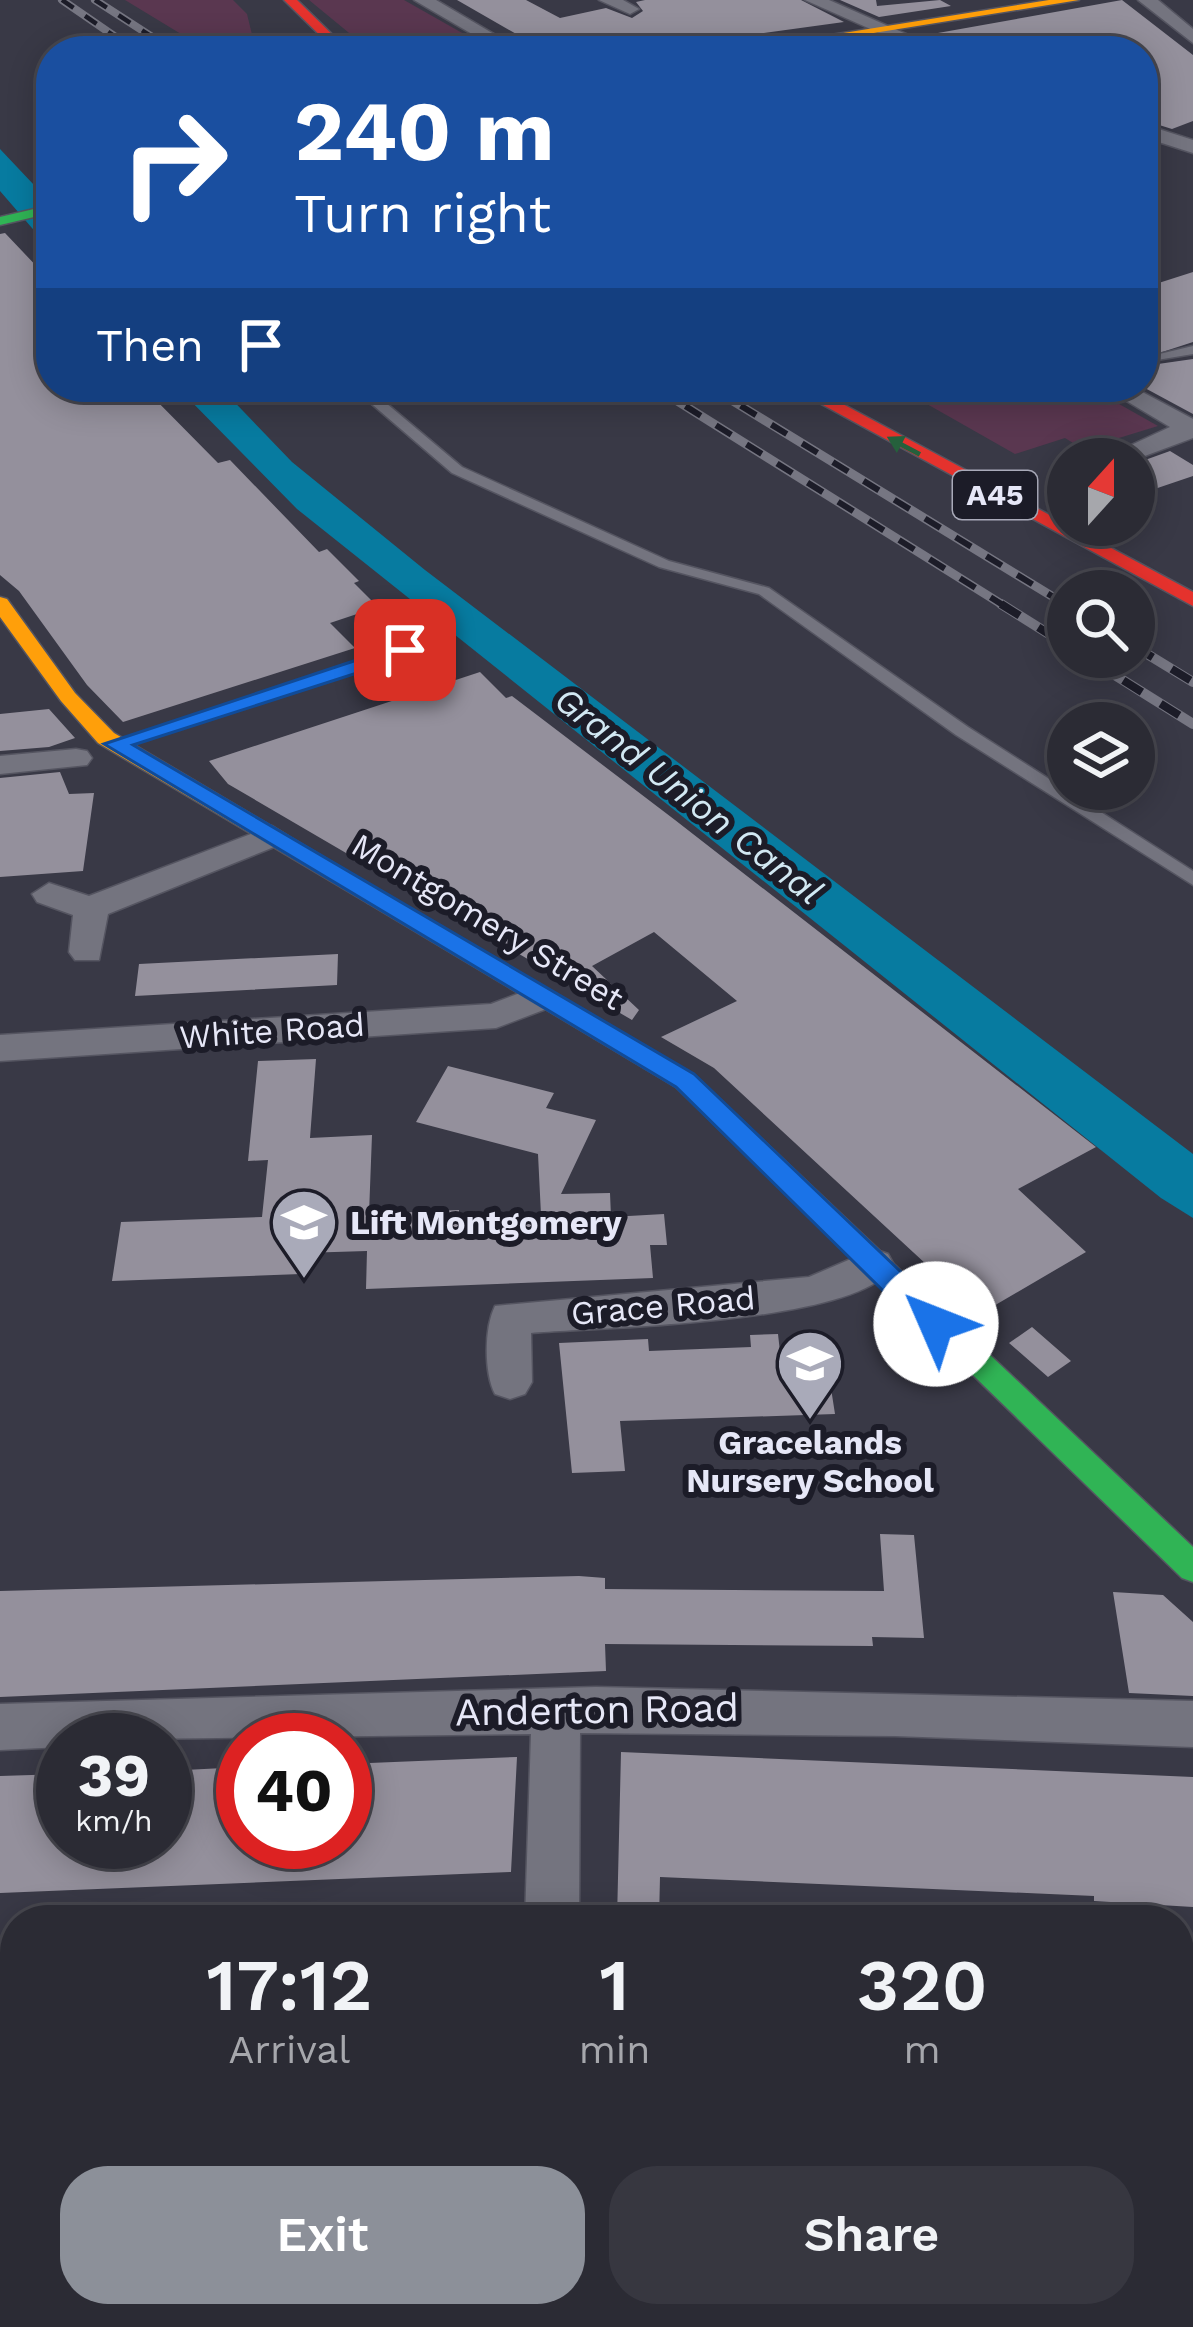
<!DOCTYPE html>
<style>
body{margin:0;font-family:"Work Sans",sans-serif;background:#373740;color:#f1f3f6;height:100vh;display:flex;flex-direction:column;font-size:45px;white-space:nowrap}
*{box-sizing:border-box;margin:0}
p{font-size:39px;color:#a6a7ac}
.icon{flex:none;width:66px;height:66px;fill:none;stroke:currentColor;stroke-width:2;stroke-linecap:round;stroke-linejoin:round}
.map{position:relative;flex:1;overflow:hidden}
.side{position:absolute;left:0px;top:1905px;width:1194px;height:423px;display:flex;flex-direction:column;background:#2b2b34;border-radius:48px 48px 0 0;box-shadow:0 6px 30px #0003,0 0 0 3px #47474f}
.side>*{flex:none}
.banner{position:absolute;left:36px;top:36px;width:1122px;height:366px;border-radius:48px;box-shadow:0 6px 30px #0003,0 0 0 3px #47474f;background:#1a4fa0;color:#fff;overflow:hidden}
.needle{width:78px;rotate:21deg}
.fabs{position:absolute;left:1047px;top:438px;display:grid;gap:24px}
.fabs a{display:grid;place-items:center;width:108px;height:108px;border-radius:50%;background:#2b2b34;box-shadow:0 6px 30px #0003,0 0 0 3px #47474f;font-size:60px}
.speed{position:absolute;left:36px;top:1713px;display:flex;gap:24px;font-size:60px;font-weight:700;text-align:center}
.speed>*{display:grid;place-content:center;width:156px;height:156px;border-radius:50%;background:#2b2b34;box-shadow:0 6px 30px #0003,0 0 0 3px #47474f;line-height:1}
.speed small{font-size:30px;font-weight:400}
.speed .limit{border:18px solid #d22;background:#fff;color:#111}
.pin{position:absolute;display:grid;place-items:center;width:102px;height:102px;color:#fff;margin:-51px;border-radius:24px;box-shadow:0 6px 18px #0006}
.me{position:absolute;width:132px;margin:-66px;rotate:314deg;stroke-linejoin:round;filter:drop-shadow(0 0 9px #0008)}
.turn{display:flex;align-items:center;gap:42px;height:252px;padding:0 60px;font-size:54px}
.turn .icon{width:156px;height:156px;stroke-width:2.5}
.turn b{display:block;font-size:84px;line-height:102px}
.then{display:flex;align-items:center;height:114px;padding:0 60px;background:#0003;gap:24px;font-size:45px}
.eta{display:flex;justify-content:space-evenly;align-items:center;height:204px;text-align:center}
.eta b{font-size:72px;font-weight:600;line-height:84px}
.cta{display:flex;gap:24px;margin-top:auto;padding:24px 60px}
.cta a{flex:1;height:138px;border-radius:48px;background:#8c9099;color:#fff;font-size:48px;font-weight:600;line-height:138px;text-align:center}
.cta a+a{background:#373740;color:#f1f3f6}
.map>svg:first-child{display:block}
.green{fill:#5a3750}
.water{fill:#077ba0}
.building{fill:#94909c}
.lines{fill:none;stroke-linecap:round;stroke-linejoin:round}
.lane-casing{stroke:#555561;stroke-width:3}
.street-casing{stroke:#555561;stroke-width:3}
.fast-casing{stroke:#555561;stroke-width:3}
.slow-casing{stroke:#555561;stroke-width:3}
.jam-casing{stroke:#555561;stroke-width:3}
.lane{fill:#74747f;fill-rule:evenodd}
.street{fill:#74747f;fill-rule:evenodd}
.fast{fill:#30b455;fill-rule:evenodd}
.slow{fill:#ff9f0a;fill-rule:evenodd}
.jam{fill:#e5322d;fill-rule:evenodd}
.rail-far2-casing{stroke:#767682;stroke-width:8}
.rail-far1-casing{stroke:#767682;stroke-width:9}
.rail-casing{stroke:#767682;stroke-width:10}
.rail-far2{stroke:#1c1c28;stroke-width:4.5;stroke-dasharray:14;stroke-linecap:butt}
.rail-far1{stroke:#1c1c28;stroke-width:6;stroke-dasharray:18;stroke-linecap:butt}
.rail{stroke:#1c1c28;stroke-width:8;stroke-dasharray:22;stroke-linecap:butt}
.oneway{fill:#25603c}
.route{fill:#1a73e8;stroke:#114b97;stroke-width:3}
.labels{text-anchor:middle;stroke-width:12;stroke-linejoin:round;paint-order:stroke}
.shield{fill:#1c1c28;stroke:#a9aab9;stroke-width:3}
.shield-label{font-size:30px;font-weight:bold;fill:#e6e7f7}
.street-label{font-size:33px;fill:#e6e7f7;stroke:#1c1c28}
.poi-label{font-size:33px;font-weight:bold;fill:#e6e7f7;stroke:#1c1c28;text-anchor:start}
.water-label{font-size:36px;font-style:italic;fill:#d2e8f3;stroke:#1c1c28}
.near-street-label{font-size:39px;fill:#e6e7f7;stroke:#1c1c28}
</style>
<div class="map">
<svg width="1193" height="2327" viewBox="0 0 1193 2327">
<rect width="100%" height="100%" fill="#393946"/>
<path class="green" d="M125,0h108l14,14 9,37h-47z
M309,0h95l90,51h-123z
M897,387h192l69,39 -75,23 -18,-11 -50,16z"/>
<path class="water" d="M0,149l51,54v47l-51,-59z
M177,387h43l72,75 133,108 768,584v64l-32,-20 -864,-689z"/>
<path class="building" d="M457,0h69l34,18 46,-10 26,10 11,-7 -7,-9 9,-2h156l43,22 -188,26 -15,-8 -45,11h-35l-22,-4z
M840,0h36l1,6 63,-6 11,6 -72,11z
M1122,0l71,55v66l-21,8 -29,-9v-69h-194l-28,-15z
M5,233l37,39 -8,12 17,20v83h92l75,76 12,-3 89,92 8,-3 32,32 -5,2 24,24 -48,16 25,25 -232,74 -36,-37 -68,-94 -19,-16v-341z
M1193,272v70l-46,15 11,7 35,-5v55l-50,-27v-99z
M1170,451l23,14v11l-59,20v-32z
M480,672l26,26 6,-2 163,124 421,327 -78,42 68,63 -106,62 -266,-246 -53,-31 76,-36 -83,-69 -62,34 47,44 -7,10 -404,-236 -19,-23z
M49,709l26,29 -26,9 -49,4v-37z
M60,772l9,22 25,-1 -11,78 -83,6v-99z
M338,954l-1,31 -202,11 4,-32z
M316,1059l-6,79 62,-3 -3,79 90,-4v8l82,-3 -3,-61 -122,-32 32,-56 106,27 -8,15 50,12 -35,74 49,-1 1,24 53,-3 3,31h-17l3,33 -287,11 1,-38 -65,2 -1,21 -189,7 9,-59 141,-5 6,-57 -20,1 10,-100z
M1032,1327l39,34 -23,16 -39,-34z
M778,1334l2,18 45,-2 10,64 -215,7 5,50 -53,2 -13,-130 89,-4 1,12 102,-4 -1,-12z
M880,1534l34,1 10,103 -52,-1 1,9 -268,-2 1,27 -606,26v-106l579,-15 26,2v11l279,2z
M1113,1592l50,3 30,27v74l-64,-3z
M621,1752l572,25v130l-99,-6v-5l-434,-19 -1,43h-42z
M517,1757l-6,115 -511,21v-117l63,-2v68h102v-71l78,-4v75h102v-78z"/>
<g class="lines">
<defs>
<path id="lane" d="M1193,346v8l-36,6 -6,-4z
M352,387h15l95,80 207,94 100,27 199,139 225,144v14l-237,-150 -197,-141 -100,-27 -207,-94z
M394,617l22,19 -5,17 -290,95 -6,1 -8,-5 291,-97 2,-10 -14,-15z"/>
<path id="street" d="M414,0h22l87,51h-22z
M599,0h24l16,9 -9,5z
M805,0h24l116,51h-25z
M1138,0h20l35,29v14z
M1143,124l50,16v13l-50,-16z
M1103,387h30l60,32v19l-59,22 -33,-1 69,-32z
M76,749l11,2 5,7 -5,7 -87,9v-18z
M272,826l16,10 -4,7 -176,71 -9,46h-24l-6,-8 4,-37 -36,-13 -5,-8 17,-11 40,13z
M541,985l18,12 -5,9 -58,22 -496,33v-26l491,-31z
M874,1249l14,5 6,11c-31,59 -293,62 -363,68l1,49 -7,12 -15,5 -15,-5c-11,-21 -11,-66 0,-88l314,-29z
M596,1687l597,14v46l-298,-11 -315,-3 -1,187h-54l6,-186 -468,6v7l-63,3v-46z
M514,2313h60l-1,14h-60z"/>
<path id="fast" d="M51,205v8l-51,12v-8z
M376,890l318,185 499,472v35l-11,-4 -506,-491 -308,-184 -4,-5 4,-5z"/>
<path id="slow" d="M1049,0h30l-317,51h-31z
M0,597l7,2 68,94 39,40 270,160 4,5 -4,5h-16l-270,-160 -37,-42 -61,-84z"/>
<path id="jam" d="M284,0h13l52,51h-13z
M790,387h21l382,205v14z"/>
</defs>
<use href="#lane" class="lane-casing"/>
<use href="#street" class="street-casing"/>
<use href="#fast" class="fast-casing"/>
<use href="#slow" class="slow-casing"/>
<use href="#jam" class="jam-casing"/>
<use href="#lane" class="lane"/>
<use href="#street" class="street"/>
<use href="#fast" class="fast"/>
<use href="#slow" class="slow"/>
<use href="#jam" class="jam"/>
<defs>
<path id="rail-far2" d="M62,0l74,51
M95,0l79,51"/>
<path id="rail-far1" d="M655,387l351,220
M710,387l358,219"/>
<path id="rail" d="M1001,604l67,42
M1134,646l59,36
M1086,657l107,67"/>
</defs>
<use href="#rail-far2" class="rail-far2-casing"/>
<use href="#rail-far1" class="rail-far1-casing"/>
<use href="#rail" class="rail-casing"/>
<use href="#rail-far2" class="rail-far2"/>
<use href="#rail-far1" class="rail-far1"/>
<use href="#rail" class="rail"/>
</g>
<defs><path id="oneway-solid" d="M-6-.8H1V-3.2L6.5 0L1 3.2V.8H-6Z" transform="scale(3)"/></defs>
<use class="oneway" href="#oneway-solid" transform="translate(904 446) rotate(-152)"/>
<path class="route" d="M405,644l11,6 -3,5 -280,90 561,329 252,241 4,9 -4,8h-21l-249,-245 -572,-343z"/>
<defs>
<symbol id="school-pin" viewBox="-11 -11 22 30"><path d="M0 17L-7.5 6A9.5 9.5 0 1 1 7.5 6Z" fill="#a9aab9" stroke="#1c1c28"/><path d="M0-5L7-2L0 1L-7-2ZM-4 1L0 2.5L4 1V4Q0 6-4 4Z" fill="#fff"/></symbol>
</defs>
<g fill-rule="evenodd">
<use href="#school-pin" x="266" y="1184" width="76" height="104"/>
<use href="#school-pin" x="772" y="1325" width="76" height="104"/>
</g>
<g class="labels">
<rect class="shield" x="953" y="471" width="84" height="48" rx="9"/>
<g class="shield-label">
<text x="995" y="505">A45</text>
</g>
<g class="street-label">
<text transform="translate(488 921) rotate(31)" y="12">Montgomery Street</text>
<text transform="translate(272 1030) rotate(-4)" y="12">White Road</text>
<text transform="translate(663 1305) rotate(-5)" y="12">Grace Road</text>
</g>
<g class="poi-label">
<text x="350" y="1234">Lift Montgomery</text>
<text x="810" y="1454" text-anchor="middle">Gracelands<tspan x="810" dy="38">Nursery School</tspan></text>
</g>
<g class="water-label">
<text transform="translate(689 795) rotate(38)" y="13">Grand Union Canal</text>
</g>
<g class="near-street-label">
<text transform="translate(597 1709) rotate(-1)" y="14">Anderton Road</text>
</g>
</g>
</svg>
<div class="fabs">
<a><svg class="needle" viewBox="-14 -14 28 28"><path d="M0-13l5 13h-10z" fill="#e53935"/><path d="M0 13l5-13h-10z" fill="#a6a7ac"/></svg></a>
<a><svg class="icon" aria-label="search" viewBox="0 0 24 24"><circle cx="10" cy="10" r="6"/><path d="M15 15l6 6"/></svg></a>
<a><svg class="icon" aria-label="layers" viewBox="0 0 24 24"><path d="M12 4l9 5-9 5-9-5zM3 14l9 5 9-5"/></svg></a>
</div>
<div class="speed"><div>39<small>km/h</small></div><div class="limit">40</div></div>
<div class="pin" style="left:405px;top:650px;background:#d93025"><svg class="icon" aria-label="arrive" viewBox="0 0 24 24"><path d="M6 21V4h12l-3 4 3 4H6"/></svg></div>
<svg class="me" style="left:936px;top:1324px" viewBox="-20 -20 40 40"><circle r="19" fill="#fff"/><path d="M0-13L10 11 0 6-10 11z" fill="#1a73e8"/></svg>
<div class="banner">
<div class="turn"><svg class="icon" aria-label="right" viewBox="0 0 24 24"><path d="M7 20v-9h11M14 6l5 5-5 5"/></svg><div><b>240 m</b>Turn right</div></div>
<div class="then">Then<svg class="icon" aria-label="arrive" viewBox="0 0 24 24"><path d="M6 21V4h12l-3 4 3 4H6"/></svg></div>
</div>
<section class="side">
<div class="eta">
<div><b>17:12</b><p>Arrival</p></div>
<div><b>1</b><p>min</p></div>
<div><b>320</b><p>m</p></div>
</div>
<div class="cta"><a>Exit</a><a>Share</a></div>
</section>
</div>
